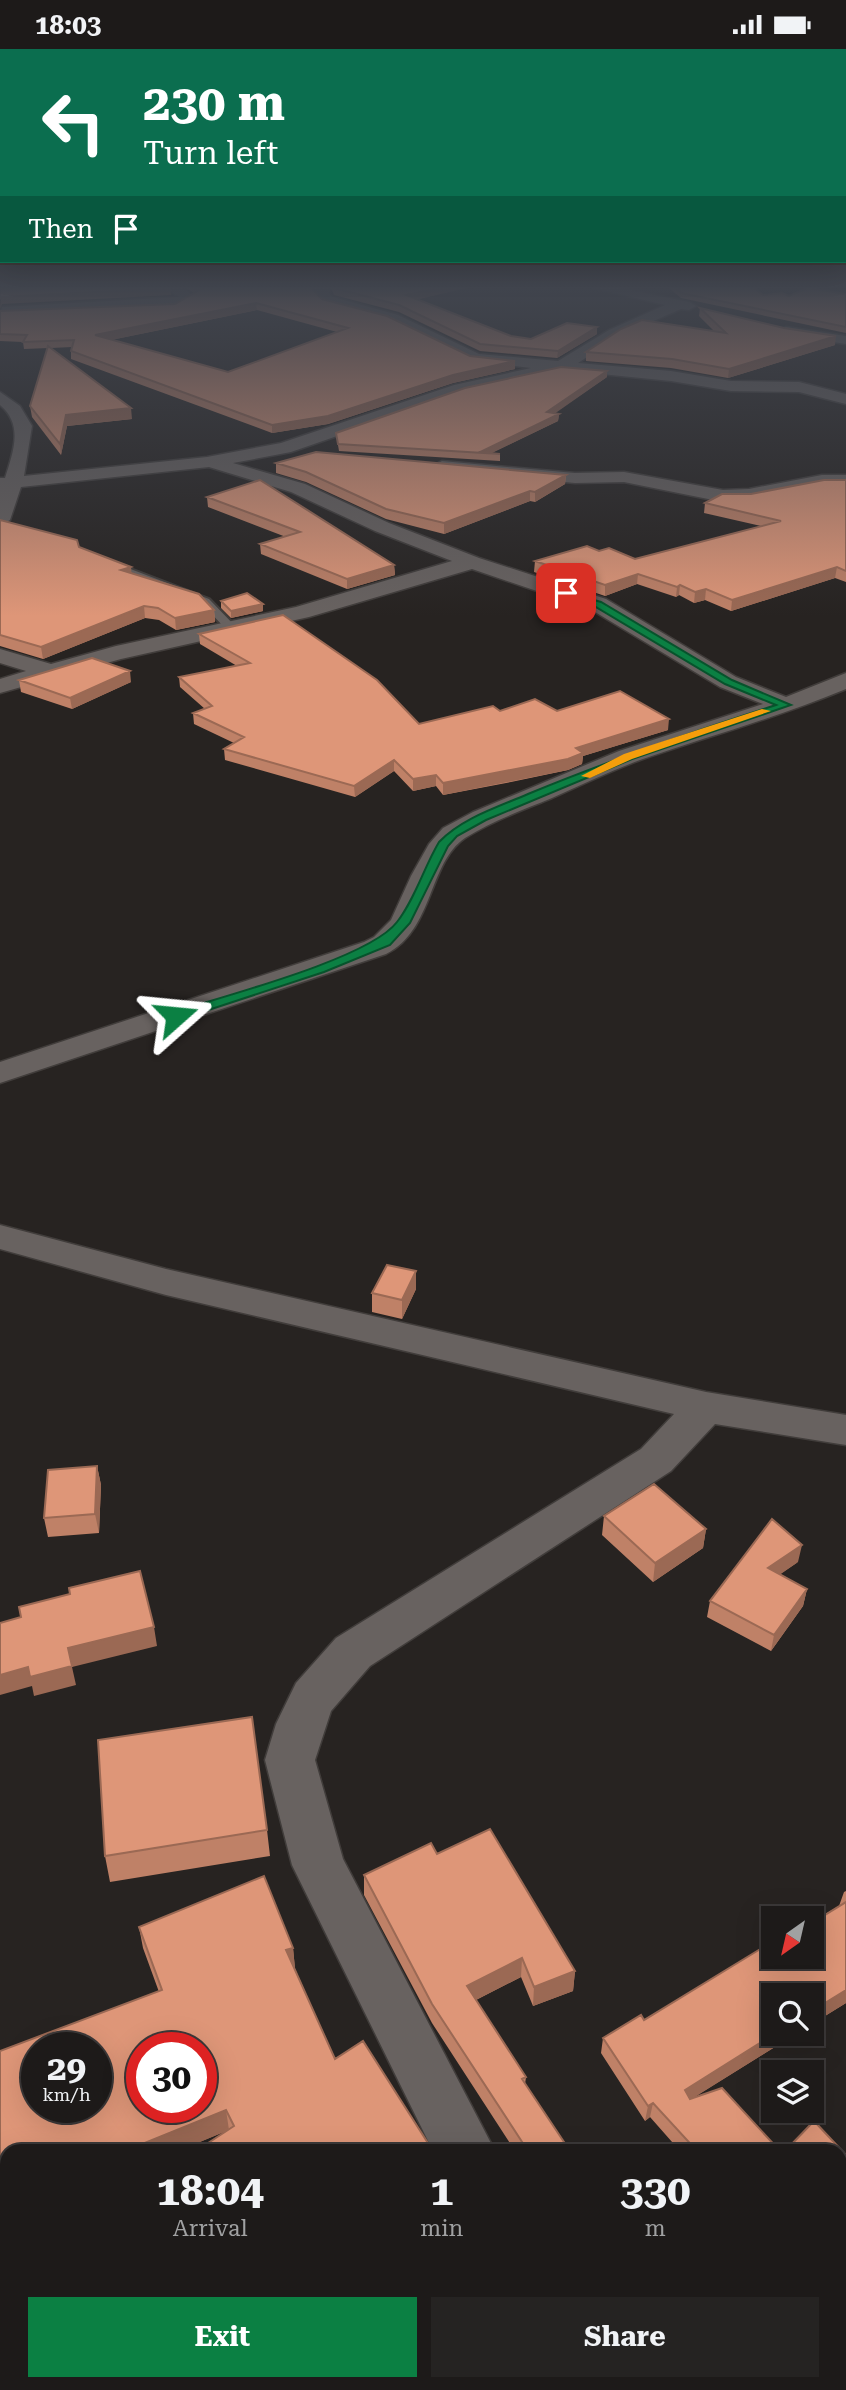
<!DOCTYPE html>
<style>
body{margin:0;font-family:"Roboto Serif",serif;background:#252322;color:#f1f3f6;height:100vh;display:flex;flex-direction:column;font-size:26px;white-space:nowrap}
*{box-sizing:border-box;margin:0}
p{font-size:23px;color:#a0a1a2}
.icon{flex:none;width:38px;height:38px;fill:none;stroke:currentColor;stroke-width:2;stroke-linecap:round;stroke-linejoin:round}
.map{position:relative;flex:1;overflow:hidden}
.drawer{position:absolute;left:0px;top:2095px;width:847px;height:247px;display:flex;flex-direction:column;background:#1d1a19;border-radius:21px 21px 0 0;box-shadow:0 7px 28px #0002,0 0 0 2px #3b3838}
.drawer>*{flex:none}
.banner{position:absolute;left:0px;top:0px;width:847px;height:214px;box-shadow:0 7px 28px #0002,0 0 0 2px #3b3838;background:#0b6e4f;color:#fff;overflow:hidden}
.needle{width:46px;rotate:214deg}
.tools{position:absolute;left:761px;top:1857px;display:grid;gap:14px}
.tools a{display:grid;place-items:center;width:63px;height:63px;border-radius:0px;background:#1d1a19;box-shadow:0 7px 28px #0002,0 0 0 2px #3b3838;font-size:35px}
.speed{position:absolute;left:21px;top:1983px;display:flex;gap:14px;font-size:35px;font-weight:700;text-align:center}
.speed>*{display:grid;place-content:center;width:91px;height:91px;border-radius:50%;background:#1d1a19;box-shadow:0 7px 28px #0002,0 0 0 2px #3b3838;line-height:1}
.speed small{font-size:18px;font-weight:400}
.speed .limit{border:10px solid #d22;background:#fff;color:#111}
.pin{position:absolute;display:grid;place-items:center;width:60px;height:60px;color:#fff;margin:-30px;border-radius:14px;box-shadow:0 4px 10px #0006}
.me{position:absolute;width:77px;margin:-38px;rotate:72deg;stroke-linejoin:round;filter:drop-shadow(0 0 5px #0008)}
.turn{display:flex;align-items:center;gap:24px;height:147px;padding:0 28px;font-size:32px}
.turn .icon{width:91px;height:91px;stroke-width:2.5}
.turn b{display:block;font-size:49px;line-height:60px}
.then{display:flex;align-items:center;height:66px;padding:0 28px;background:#0003;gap:14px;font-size:26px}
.eta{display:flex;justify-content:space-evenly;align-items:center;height:119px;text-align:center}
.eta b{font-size:42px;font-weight:700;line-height:49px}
.button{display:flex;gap:14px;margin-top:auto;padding:14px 28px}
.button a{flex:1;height:80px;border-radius:0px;background:#0b8043;color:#fff;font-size:28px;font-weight:700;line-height:80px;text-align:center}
.button a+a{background:#252322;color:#f1f3f6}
.status{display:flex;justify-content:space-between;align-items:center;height:49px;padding:0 35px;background:#1d1a19;direction:ltr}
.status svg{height:19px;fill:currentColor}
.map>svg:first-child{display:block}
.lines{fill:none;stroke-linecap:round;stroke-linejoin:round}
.service-casing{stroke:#413d3b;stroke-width:4}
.minor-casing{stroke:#413d3b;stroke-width:3}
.service{fill:#686260;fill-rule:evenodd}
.minor{fill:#686260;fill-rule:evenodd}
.wall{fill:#bf8167;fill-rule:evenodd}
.shaded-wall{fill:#9b6954}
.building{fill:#de9678;stroke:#9b6954;stroke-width:2;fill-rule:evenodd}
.route{fill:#0b8043;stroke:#07532c;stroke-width:2}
.slow{fill:#f59e0b}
</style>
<div class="status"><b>18:03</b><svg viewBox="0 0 49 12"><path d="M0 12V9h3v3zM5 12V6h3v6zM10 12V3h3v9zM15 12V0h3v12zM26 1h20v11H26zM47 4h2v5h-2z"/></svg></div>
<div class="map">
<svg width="846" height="2341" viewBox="0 0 846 2341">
<rect width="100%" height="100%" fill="#272321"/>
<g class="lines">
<defs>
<path id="service" d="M107,511l102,39 27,28 -10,2 -25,-26 -98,-38v-4z"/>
<path id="minor" d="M166,239h16l15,10 -22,10 -175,7 2,-8 177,-10z
M315,239h15l-1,6 4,3 65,18 81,39 79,7 51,-31 56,-25 -71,-17h26l69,14 7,4 -7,4 -8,-1 -62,27 -41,27 93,8 60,10 68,1 47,12v10l-47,-12 -68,-1 -60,-10 -110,-11 -97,22 -173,60 -58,11 72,21 84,39 90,35 127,41 130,78 50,20 60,-24v16c-67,28 -137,47 -206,71 -30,11 -59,25 -88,38 -29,12 -60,23 -87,40 -37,25 -31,92 -79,116l-386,129v-21l364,-120 10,-5 17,-17 20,-44 18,-32 14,-16 30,-16 146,-61 144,-47 -43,-17 -130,-78 -118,-40 -163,48 -188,42 -121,34v-14l26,-8 -26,-8v-14l51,15 65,-18 180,-39 156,-46 -77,-30 -84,-39 -82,-25 -188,20 -11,33 -10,6v-48h5c8,-26 19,-53 -5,-73v-13l20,14 12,20 -8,50 183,-19 74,-14 173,-58 77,-17 -60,-7 -83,-40 -65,-18 -8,-8z
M786,278l60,9v8l-65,-10 -2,-3z
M442,412l133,12 49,-1 99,18 26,-1 73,-14h24v12h-24l-73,14 -26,1 -99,-20 -49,1 -139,-13 -3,-4z
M0,1176l166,44 540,123 140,23v30l-131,-21 -44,47 -301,195 -39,45 -16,49 28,99 152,292h-62l-141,-286 -27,-105 11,-36 20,-41 40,-45 305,-189 33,-35 -508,-119 -166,-46z
M550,2334h67l3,7h-67z"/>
</defs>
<use href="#service" class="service-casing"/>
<use href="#minor" class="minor-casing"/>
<use href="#service" class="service"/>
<use href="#minor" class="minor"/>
</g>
<path class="wall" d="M186,239h127v2l9,9 148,57 45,5v8l-62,14 -125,41 -56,9 -201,-74v-8l1,-4 -21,1 81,71 -65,7 -6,29 -29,-38 -2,-11 18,-58 -24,1 -1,-7 -23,-1v-30l175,-7 19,-11zM257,261l80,22 -109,40 -117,-32z
M331,239h135l-49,11 94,37 20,3 66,-12v7l-40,24 -77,-7 -81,-39 -65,-17z
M669,239h85l9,7 26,1 57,-2v39l-165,-35z
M700,259l135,37 -107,33 -57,-10 -85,-7v-9l128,-21 -15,-15z
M607,328l-53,36 5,1 -1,7 -67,32 9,1v7l-161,-10 -3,-18z
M276,414l290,12 -1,9 -30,18 -5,-1 -86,33 -58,-15 -80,-37 -30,-9z
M846,431v102l-11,-4 -104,33 -26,-11 -11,3 -15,-8 -3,2 -39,-13 -32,12 -71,-24 1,-11 64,-10 36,8 126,-33 -57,-13 1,-10 46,-9z
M207,448l187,68 1,10 -48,14 -86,-35 -1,-10 26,-7 -78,-30z
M0,471l79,27 52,20v6l83,37 1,12 -39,8 -17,-10 -14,-2 -102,41 -43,-13z
M221,552l42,3v7l-32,7 -10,-10z
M199,585l220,90 81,-13h57l111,19 -85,26 -1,8 -14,6 -57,12 -68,13 -7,-9 -23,5 -19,-20 -39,26 -130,-37 -1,-11 10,-6 -40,-19 -1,-11 12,-4 -25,-22 -1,-10 58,-11 -37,-22z
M19,631l112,2 -59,27 -51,-17z
M416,1222v18l-14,30 -30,-7v-19z
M97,1417l4,19 -2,48 -51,4 -4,-19z
M604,1467l102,13 -3,19 -50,34 -51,-47z
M798,1513l-18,12 27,15 -4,17 -32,45 -64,-34 3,-16z
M267,1781l3,26 -160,26 -5,-26z
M437,1805l138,117 -2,20 -40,15 -12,-29 -45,23 50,77 -1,7 45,67h-55l-83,-128 -68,-128v-20z
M846,1842v112l-155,96 89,52h-100l-30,-34 -5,4 -44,-68 2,-15 41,-18 195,-114 5,-14z
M139,1878l154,21 2,21 40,90 -109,72 -48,20h-171l-3,70 -4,-11v-159l159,-59 -16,-44z
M840,2102l6,4v181l-2,3 -4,-4z
M622,2334h40l-8,7h-28z"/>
<path class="shaded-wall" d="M171,239v7l-169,9 -2,5 1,-12z
M437,239h29l-59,14 -1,-7z
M256,254l1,7 -161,33 -1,-8z
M597,278v7l-40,24 1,-7z
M836,287l-1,9 -107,33 1,-9z
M515,312v8l-62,14 -125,41 -56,9v-8l181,-50z
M607,322v6l-60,42v-7z
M131,359l1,11 -65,7 -6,29 -1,-11 6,-29z
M559,365l-1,7 -68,33 -10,-2z
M566,426l-1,9 -30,18v-10z
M530,442v10l-86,33v-11z
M394,516l1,10 -48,14v-10z
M131,518l1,12 -11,-9z
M837,518l-2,11 -104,33 1,-11z
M638,525l-1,10 -32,12v-11z
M680,536l-1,10 -3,2 1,-10z
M706,540l-1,11 -11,3 1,-11z
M263,555v7l-32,7v-7z
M144,557l1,12 -102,41 -2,-12z
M214,561l1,12 -39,8 -1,-12z
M130,622l1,11 -59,27 -2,-11z
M669,670l-1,11 -85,26 -1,8 -14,6 -125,25v-12l133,-35z
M394,711v11l-39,26 -1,-11z
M436,726v11l-23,5v-12z
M416,1222v18l-14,30v-19z
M97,1417l4,19 -2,48 -4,-19z
M706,1480l-3,19 -50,34 2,-19z
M802,1496l-4,17 -33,23 3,-17z
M807,1540l-4,17 -32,45 3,-16z
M154,1578l3,19 -85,21 4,18 -42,11 -2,-10 -32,9v-20l68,-27z
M293,1899l2,20 -6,3 -3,-21z
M522,1909l-1,19 -55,28 1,-19z
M575,1922l-2,20 -40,15 1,-19z
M846,1941v13l-34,21v-13z
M776,1984h21l-115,72 3,-15z
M653,2054l-3,14 -5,4 3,-15z
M226,2061l3,20 -51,21h-53z
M7,2149v22l-3,1 -4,-11v-9z
M647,2334h15l-8,7h-14z"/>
<path class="building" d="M0,239h171l-170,9 -1,2z
M195,239h118v2l9,9 65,17 83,40 45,5 -62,14 -125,41 -56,9 -201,-74 3,-11 -51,2 4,-7 -27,-1v-23l175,-7 24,-14zM256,254l92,25 -120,44 -133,-37z
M334,239h103l-31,7 105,41 20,3 36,-16 30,4 -39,24 -78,-7 -81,-39z
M676,239h78l9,7 19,-2 7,3 19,-8 38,6v33l-165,-34z
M700,259l84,20 52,8 -107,33 -57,-10 -86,-7 35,-23 21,-9 84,13z
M48,297l83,62 -65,7 -6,29 -30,-38z
M561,318l46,4 -60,41 12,2 -79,38 20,2 -162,-10 -2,-11 129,-45z
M316,403l250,23 -31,17 -5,-1 -86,32 -58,-14 -80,-37 -30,-9z
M260,431l134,85 -47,14 -87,-35 40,-12 -93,-35z
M824,431h22v91l-9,-4 -105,33 -26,-11 -11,3 -15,-7 -3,2 -39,-13 -33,11 -70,-24 52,-15 12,5 10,-3 26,11 146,-38 -76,-18 17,-9h29z
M0,471l77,20 2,7 52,20 -10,3 78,24 15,16 -39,8 -17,-10 -14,-2 -103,41 -41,-12z
M247,544l16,11 -32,7 -10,-10z
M283,566l94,65 42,44 74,-18 7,5 35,-12 22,12 63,-20 49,28 -93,29 7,5 -15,6 -125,24 -7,-8 -23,4 -19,-19 -40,26 -130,-37 20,-12 -51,-24 19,-7 -33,-29 71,-14 -51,-29z
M92,609l38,13 -60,27 -51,-18z
M387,1216l29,6 -14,29 -30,-7z
M97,1417l-2,48 -51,4 4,-48z
M654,1435l52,45 -51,34 -51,-47z
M772,1470l30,26 -34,23 39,21 -33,46 -64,-34z
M140,1522l14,56 -86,21 4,18 -42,11 -2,-10 -28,8v-52l21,-6 -2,-10 51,-13 -1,-6z
M252,1668l15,113 -162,26 -7,-116z
M490,1780l85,142 -41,16 -12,-29 -55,28 59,91 -4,2 48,72h-42l-96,-147 -68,-129 67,-32 6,11z
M264,1827l29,72 -7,2 49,109 28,-18 70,110h-237l38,-25 -8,-16 -101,41h-118v47l-7,3v-150l162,-61 -23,-63zM37,1998h59v60h-59zM142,1998h59v60h-59z
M846,1853v88l-34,21v-16h-38v38h2l-91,57 5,9 32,-11 58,63h-83l-44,-48 -5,3 -45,-68 38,-23 3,5 118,-72 2,3 10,-6v12h38v-34z
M814,2072l32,34v167l-6,-5v-166h-55z
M238,2334h162l4,7h-178z
M636,2334h11l-7,6z"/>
<linearGradient id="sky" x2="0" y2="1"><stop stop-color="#151312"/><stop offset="0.42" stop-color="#41454e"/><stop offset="1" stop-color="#41454e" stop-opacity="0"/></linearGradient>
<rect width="846" height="567" fill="url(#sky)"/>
<path class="route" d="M563,542l38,11 131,78 59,25 -159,54 -146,61 -29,16 -9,10 -38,77 -20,22 -66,27 -143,47h-10v-6c49,-16 198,-54 226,-91 18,-23 27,-55 42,-80 23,-24 59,-35 89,-48 82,-34 164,-62 248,-89l-51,-21 -131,-78 -31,-11z"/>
<path class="slow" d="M762,660l9,2 -139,48 -42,19 -9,-2 43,-22z"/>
</svg>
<div class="tools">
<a><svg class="needle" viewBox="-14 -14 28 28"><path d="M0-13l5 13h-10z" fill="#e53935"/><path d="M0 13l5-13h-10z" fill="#a0a1a2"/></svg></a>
<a><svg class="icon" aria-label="search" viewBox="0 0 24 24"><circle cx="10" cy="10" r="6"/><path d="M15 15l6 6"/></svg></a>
<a><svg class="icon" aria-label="layers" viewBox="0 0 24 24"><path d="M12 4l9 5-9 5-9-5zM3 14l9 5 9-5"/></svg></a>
</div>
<div class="speed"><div>29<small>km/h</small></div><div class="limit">30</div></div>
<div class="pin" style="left:566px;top:544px;background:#d93025"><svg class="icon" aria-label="arrive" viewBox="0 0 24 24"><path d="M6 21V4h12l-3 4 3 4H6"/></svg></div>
<svg class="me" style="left:176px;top:967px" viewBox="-20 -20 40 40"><path d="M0-17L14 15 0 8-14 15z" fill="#0b8043" stroke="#fff" stroke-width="4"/></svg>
<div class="banner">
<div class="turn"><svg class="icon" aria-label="left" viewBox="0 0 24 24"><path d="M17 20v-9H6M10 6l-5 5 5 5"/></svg><div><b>230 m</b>Turn left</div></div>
<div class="then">Then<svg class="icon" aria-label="arrive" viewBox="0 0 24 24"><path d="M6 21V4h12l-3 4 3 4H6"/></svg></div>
</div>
<section class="drawer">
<div class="eta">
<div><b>18:04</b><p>Arrival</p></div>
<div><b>1</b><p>min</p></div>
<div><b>330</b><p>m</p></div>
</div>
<div class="button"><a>Exit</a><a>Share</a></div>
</section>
</div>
